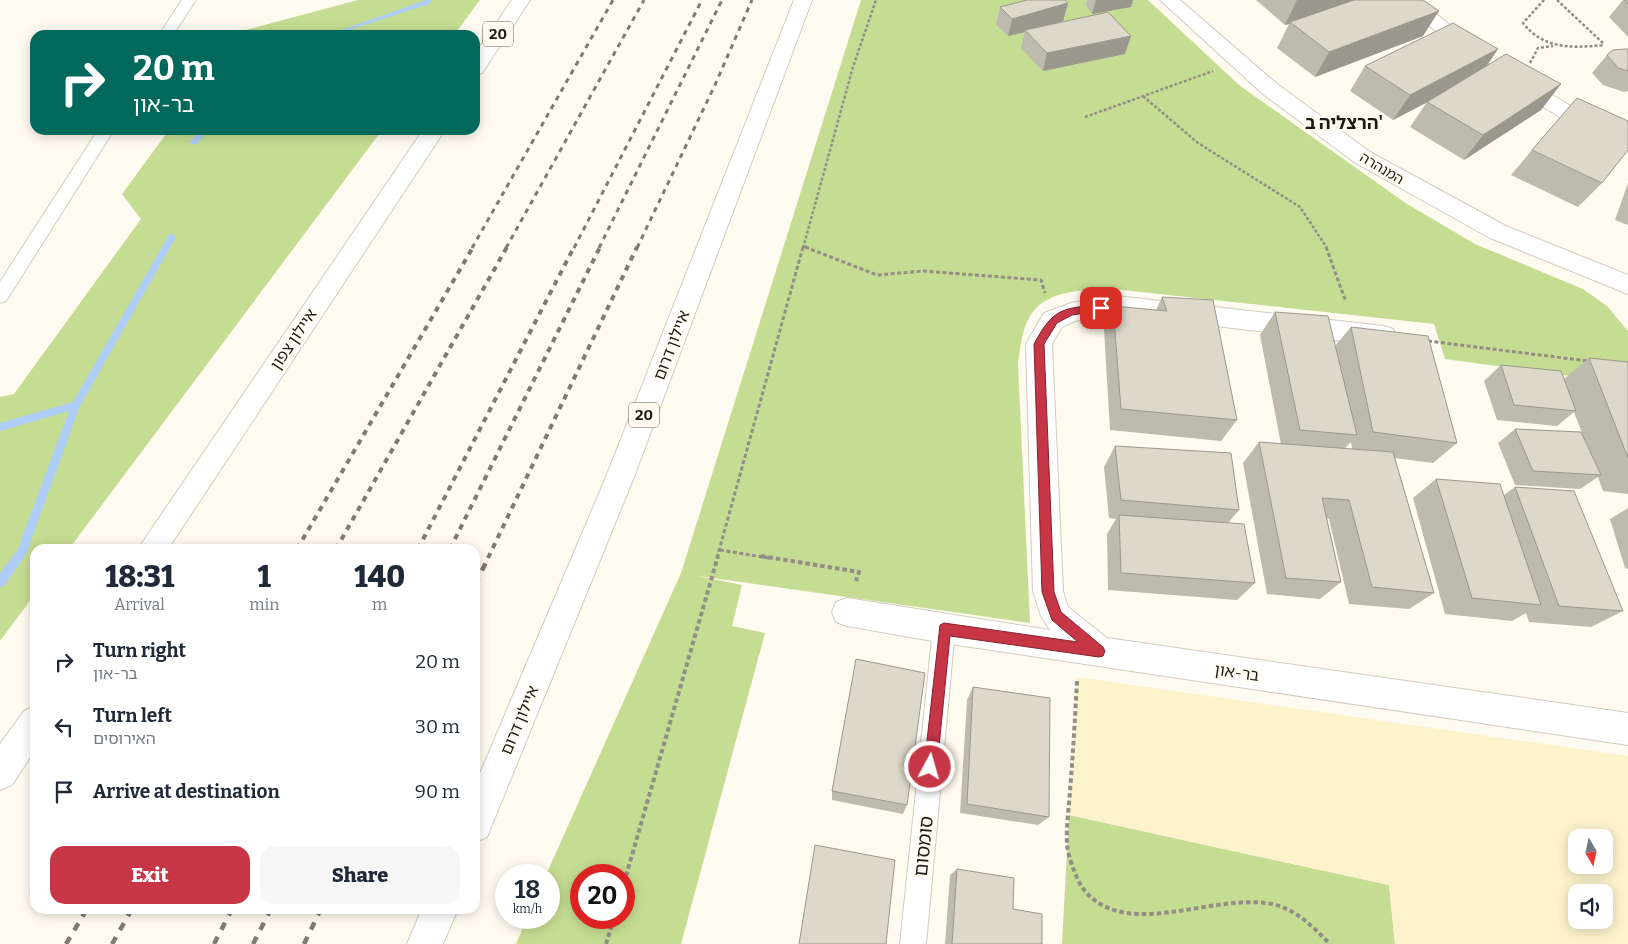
<!DOCTYPE html>
<meta charset="utf-8">
<style>
body{margin:0;font-family:Bitter,"Noto Sans Hebrew",serif;background:#f6f6f7;color:#1f2937;height:100vh;display:flex;flex-direction:column;font-size:19px;white-space:nowrap}
*{box-sizing:border-box;margin:0}
p{font-size:16px;color:#747a83}
.icon{flex:none;width:28px;height:28px;fill:none;stroke:currentColor;stroke-width:2;stroke-linecap:round;stroke-linejoin:round}
.map{position:relative;flex:1;overflow:hidden}
.details{position:absolute;left:30px;top:544px;width:450px;height:370px;display:flex;flex-direction:column;background:#fff;border-radius:15px;box-shadow:0 2px 12px #0003}
.details>*{flex:none}
.top-card{position:absolute;left:30px;top:30px;width:450px;height:105px;border-radius:15px;box-shadow:0 2px 12px #0003;background:#00695c;color:#fff;overflow:hidden}
.needle{width:32px;rotate:171deg}
.fabs{position:absolute;left:1568px;top:829px;display:grid;gap:10px}
.fabs a{display:grid;place-items:center;width:45px;height:45px;border-radius:10px;background:#fff;box-shadow:0 2px 12px #0003;font-size:25px}
.speed{position:absolute;left:495px;top:864px;display:flex;gap:10px;font-size:25px;font-weight:700;text-align:center}
.speed>*{display:grid;place-content:center;width:65px;height:65px;border-radius:50%;background:#fff;box-shadow:0 2px 12px #0003;line-height:1}
.speed small{font-size:12px;font-weight:400}
.speed .limit{border:8px solid #d22;background:#fff;color:#111}
.pin{position:absolute;display:grid;place-items:center;width:42px;height:42px;color:#fff;margin:-21px;border-radius:10px;box-shadow:0 2px 8px #0006}
.me{position:absolute;width:55px;margin:-28px;rotate:6deg;stroke-linejoin:round;filter:drop-shadow(0 0 4px #0008)}
.turn{display:flex;align-items:center;gap:18px;height:105px;padding:0 20px;font-size:22px}
.turn .icon{width:65px;height:65px;stroke-width:2.5}
.turn b{display:block;font-size:35px;line-height:42px}
.eta{display:flex;justify-content:space-evenly;align-items:center;height:85px;text-align:center}
.eta b{font-size:30px;font-weight:800;line-height:35px}
.cta{display:flex;gap:10px;margin-top:auto;padding:10px 20px}
.cta a{flex:1;height:58px;border-radius:15px;background:#c73646;color:#fff;font-size:20px;font-weight:800;line-height:58px;text-align:center}
.cta a+a{background:#f6f6f7;color:#1f2937}
ul{padding:0;list-style:none}
li{display:flex;align-items:center;gap:15px;height:65px;padding:0 20px}
li div{flex:1}
li b{display:block;font-size:19px}
li em{font-style:normal}
.map>svg:first-child{display:block}
.green{fill:#c5dd92;fill-rule:evenodd}
.sand{fill:#fcf2cc;fill-rule:evenodd}
.lines{fill:none;stroke-linecap:round;stroke-linejoin:round}
.stream{fill:#aecdf8;fill-rule:evenodd}
.lane-casing{stroke:#d1ccbf;stroke-width:2}
.street-casing{stroke:#d1ccbf;stroke-width:2}
.secondary-casing{stroke:#d1ccbf;stroke-width:2}
.highway-casing{stroke:#d1ccbf;stroke-width:2}
.path-far2{stroke:#918e86;stroke-width:2.5;stroke-dasharray:3 2;stroke-linecap:butt}
.path-far1{stroke:#918e86;stroke-width:3;stroke-dasharray:4 2.5;stroke-linecap:butt}
.path{stroke:#918e86;stroke-width:4;stroke-dasharray:4.5 3;stroke-linecap:butt}
.lane{fill:#fff;fill-rule:evenodd}
.street{fill:#fff;fill-rule:evenodd}
.secondary{fill:#fff;fill-rule:evenodd}
.highway{fill:#fff;fill-rule:evenodd}
.rail-far2{stroke:#7e7b74;stroke-width:3;stroke-dasharray:5 5;stroke-linecap:butt}
.rail-far1{stroke:#7e7b74;stroke-width:4;stroke-dasharray:5.5 5.5;stroke-linecap:butt}
.rail{stroke:#7e7b74;stroke-width:4.5;stroke-dasharray:8 8;stroke-linecap:butt}
.wall{fill:#bdbaae;fill-rule:evenodd}
.shaded-wall{fill:#9a978d}
.building{fill:#dcd8ca;stroke:#9a978d}
.route{fill:#c73646;stroke:#81232e}
.labels{text-anchor:middle;stroke-width:5;stroke-linejoin:round;paint-order:stroke}
.far-street-label{font-size:14px;fill:#1c1b16;stroke:#fffbf0}
.shield{fill:#fffbf0;stroke:#605e57;stroke-width:1}
.shield-label{font-size:15px;font-weight:bold;fill:#1c1b16}
.street-label{font-size:16px;fill:#1c1b16;stroke:#fffbf0}
.far-district-label{font-size:18px;font-weight:bold;fill:#1c1b16;stroke:#fffbf0}
.near-street-label{font-size:19px;fill:#1c1b16;stroke:#fffbf0}
</style>
<div class="map">
<svg width="1628" height="944" viewBox="0 0 1628 944">
<rect width="100%" height="100%" fill="#fffbf0"/>
<path class="green" d="M358,0h122l-26,35h-215l3,-4z
M861,0h287l91,85 168,119 68,40 108,45 24,17 21,25v53l-183,-25 -11,-35 -321,-35c-31,1 -72,0 -86,33 -6,13 -7,29 -9,42l12,259 -332,-47 44,9 -10,41 33,7 -84,311h-165l11,-26h22v-43h-3l135,-302zM581,875h43v43h-43z
M169,130h213l-313,419h-34v45l-35,47v-244l14,-3 127,-175 -19,-25z
M1069,815l320,70 6,59h-333z"/>
<path class="sand" d="M1077,677l551,79v188h-233l-6,-59 -320,-70zM1576,838h28v27h-28zM1576,892h28v28h-28z"/>
<g class="lines">
<path class="stream" d="M426,0h6l-3,4 -83,27 -5,-1z
M200,130h8l-11,14h-6l-1,-2z
M172,234l4,3 -96,169 -54,148 -22,32 -4,1v-14l17,-22 52,-140 -69,20v-8l73,-21 96,-167z"/>
<defs>
<path id="lane" d="M182,0h14l-23,35h-14z
M98,130h16l-108,171 -6,2v-21z
M944,618l8,4 3,7 -29,315h-26l33,-315 3,-7z"/>
<path id="street" d="M1398,0h21l64,52 -3,4 -7,2 -7,-2z
M1516,76l7,2 67,39 38,18v15l-52,-23 -67,-41 -3,-4 3,-4z
M1116,296l268,30 9,3 3,7 -3,7 -9,3 -268,-32 -41,7 -13,6 -10,17 11,247 5,16 39,31 521,75v32l-684,-102 -97,-17 -11,-4 -4,-10 4,-10 11,-4 203,32 -9,-14 -8,-25 -7,-247 18,-31 27,-10z"/>
<path id="secondary" d="M1160,0h20l97,84 93,68 136,74 122,49v19l-138,-56 -136,-76 -91,-68z"/>
<path id="highway" d="M512,0h18l-48,73 -7,2v-21z
M794,0h18l-178,477 -147,360 -12,5v-57l131,-308z
M423,130h22l-277,419h-30z
M35,706v44l-23,35 -12,5v-46l24,-33z
M422,909h36l-15,35h-36z"/>
</defs>
<use href="#lane" class="lane-casing"/>
<use href="#street" class="street-casing"/>
<use href="#secondary" class="secondary-casing"/>
<use href="#highway" class="highway-casing"/>
<path class="path-far2" d="M1544,0l-21,23c21,27 50,25 81,22
M1557,0l47,44
M1530,63l8,-15 15,-2
M1143,96l55,47 102,64 27,41
M1085,117l128,-46
M803,246l6,2
M803,248l50,-181 23,-67"/>
<path class="path-far1" d="M805,247l72,28 47,-4 117,9 4,13
M1326,247l20,55
M1428,341l160,20
M720,550l49,8
M717,558l86,-311"/>
<path class="path" d="M761,556l98,16 -3,9
M1077,681c-2,37 -4,73 -7,110 -1,17 -4,35 -3,53 1,13 8,30 14,42 41,58 131,6 191,18 24,5 41,23 58,40
M624,883l94,-327
M606,944l8,-26"/>
<use href="#lane" class="lane"/>
<use href="#street" class="street"/>
<use href="#secondary" class="secondary"/>
<use href="#highway" class="highway"/>
<path class="rail-far2" d="M472,248l141,-248
M506,248l138,-248
M574,248l128,-248
M599,248l123,-248
M637,248l78,-163 37,-85"/>
<path class="rail-far1" d="M297,549l176,-302
M336,549l171,-302
M418,549l156,-302
M450,549l150,-302
M488,558l149,-311"/>
<path class="rail" d="M475,585l14,-29
M66,944l21,-35
M112,944l20,-35
M214,944l18,-35
M253,944l18,-35
M304,944l17,-35"/>
</g>
<path class="wall" d="M1087,0h46l-2,7 -39,7 -6,-9z
M1256,0h167v36l-108,41 -38,-29 12,-24 -4,1z
M1623,0h5v37l-19,-20z
M1068,3l-5,18 -17,5 85,10 -6,18 -82,17 -22,-23 4,-16 -17,4 -12,-11 4,-18z
M1498,49l-11,17 74,18 -20,26 -77,50 -54,-33 17,-25 -34,18 -43,-29 15,-25z
M1628,49v42l-4,1 -21,-7 -11,-12 15,-18z
M1532,150l70,33 -24,24 -67,-32z
M1628,183v42l-13,-5z
M1162,297l75,123 -16,21 -111,-11 -6,-101 9,-23 43,4z
M1275,312l60,34 16,-19 106,116 -24,20 -38,-5 39,135 -25,16 -60,-5 -20,-85 -2,-1 14,64 -21,17 -53,-5 -24,-131 16,-21 22,2 -21,-109zM1351,442l1,7h-8z
M1589,358l39,4v132l-25,-3 -5,-14 -18,12 -65,-4 -17,-42 17,-14 67,4 -8,-21 -17,14 -60,-6 -13,-39 17,-16 63,14z
M1115,446l124,64 -11,13 27,60 -18,17 -129,-10 -1,-56 9,-15 -7,-1 -5,-51z
M1436,479l68,16 11,-8 108,124 -32,16 -62,-5 -3,-9 -14,8 -67,-7 -32,-116z
M1628,508v61l-3,-1 -15,-49z
M973,687l76,130 -11,8 -78,-12 7,-113z
M832,791l75,14 -4,9 -71,-14z
M957,869l56,40 29,35h-97l5,-69z"/>
<path class="shaded-wall" d="M1096,0h37l-2,7 -39,7z
M1297,0h80l-87,22 -1,2 -4,1z
M1068,3l-5,18 -37,10 -1,-1v2l-17,4 4,-17z
M1439,11l-16,25 -108,41 14,-25z
M1131,36l-6,18 -82,17 4,-18z
M1498,49l-18,26 -87,45 17,-25z
M1561,84l-20,26 -77,50 19,-25z"/>
<path class="building" d="M1027,0h38l3,3 -56,16 -12,-12z
M1354,0h69l16,11 -110,41 -39,-30z
M1624,0h4v4z
M1108,12l23,24 -84,17 -22,-23z
M1453,23l45,26 -88,46 -45,-29z
M1625,49h3v22l-10,-3 -11,-13 6,-5z
M1506,54l55,30 -78,51 -56,-33z
M1577,98l51,23v29l-26,33 -70,-33z
M1162,297l51,3 24,120 -116,-11 -8,-103 54,5z
M1275,312l53,4 29,119 -57,-5z
M1351,327l77,9 29,107 -84,-11z
M1589,358l39,4v96z
M1501,365l60,6 15,40 -62,-6z
M1515,429l66,3 20,43 -68,-4z
M1259,442l134,10 41,141 -62,-6 -23,-87 -27,-2 19,84 -55,-4z
M1115,446l116,7 8,57 -118,-10z
M1436,479l64,5 41,121 -69,-7z
M1515,487l59,4 49,120 -64,-5z
M1119,515l125,9 11,59 -134,-10z
M856,659l69,14 -18,132 -75,-14z
M973,687l77,11 -1,119 -82,-13z
M815,845l80,15 -9,84h-87z
M957,869l57,9 -1,31 29,5v30h-90z"/>
<path class="route" d="M1101,304l4,1v5l-33,5 -15,8 -13,21 10,248 7,20 42,35 2,4 -2,5 -4,1 -149,-21 -13,131 -2,4 -5,2 -4,-2 -2,-4 16,-142 4,-2 134,19 -26,-22 -10,-28 -8,-248c20,-37 28,-35 67,-40z"/>
<g class="labels">
<g class="far-street-label">
<text transform="translate(1382 168) rotate(31)" y="5">המנהרה</text>
</g>
<g class="shield">
<rect x="483" y="21.5" width="30" height="25" rx="4"/>
<rect x="629" y="402.5" width="30" height="25" rx="4"/>
</g>
<g class="shield-label">
<text x="498" y="39">20</text>
<text x="644" y="420">20</text>
</g>
<g class="street-label">
<text transform="translate(293 339) rotate(-56)" y="6">איילון צפון</text>
<text transform="translate(671 345) rotate(-69)" y="6">איילון דרום</text>
<text transform="translate(1237 672) rotate(8)" y="6">בר-און</text>
<text transform="translate(519 720) rotate(-67)" y="6">איילון דרום</text>
</g>
<g class="far-district-label">
<text x="1344" y="129">הרצליה ב'</text>
</g>
<g class="near-street-label">
<text transform="translate(923 846) rotate(-84)" y="7">סומסום</text>
</g>
</g>
</svg>
<div class="fabs">
<a><svg class="needle" viewBox="-14 -14 28 28"><path d="M0-13l5 13h-10z" fill="#e53935"/><path d="M0 13l5-13h-10z" fill="#747a83"/></svg></a>
<a><svg class="icon" aria-label="sound" viewBox="0 0 24 24"><path d="M4 9h4l5-4v14l-5-4H4zM17 9q2 3 0 6"/></svg></a>
</div>
<div class="speed"><div>18<small>km/h</small></div><div class="limit">20</div></div>
<div class="pin" style="left:1101px;top:308px;background:#d93025"><svg class="icon" aria-label="arrive" viewBox="0 0 24 24"><path d="M6 21V4h12l-3 4 3 4H6"/></svg></div>
<svg class="me" style="left:930px;top:767px" viewBox="-20 -20 40 40"><circle r="17" fill="#c73646" stroke="#fff" stroke-width="3"/><path d="M0-11L8 9 0 5-8 9z" fill="#fff"/></svg>
<div class="top-card">
<div class="turn"><svg class="icon" aria-label="right" viewBox="0 0 24 24"><path d="M7 20v-9h11M14 6l5 5-5 5"/></svg><div><b>20 m</b>בר-און</div></div>
</div>
<section class="details">
<div class="eta">
<div><b>18:31</b><p>Arrival</p></div>
<div><b>1</b><p>min</p></div>
<div><b>140</b><p>m</p></div>
</div>
<ul>
<li><svg class="icon" aria-label="right" viewBox="0 0 24 24"><path d="M7 20v-9h11M14 6l5 5-5 5"/></svg><div><b>Turn right</b><p>בר-און</p></div><em>20 m</em></li>
<li><svg class="icon" aria-label="left" viewBox="0 0 24 24"><path d="M17 20v-9H6M10 6l-5 5 5 5"/></svg><div><b>Turn left</b><p>האירוסים</p></div><em>30 m</em></li>
<li><svg class="icon" aria-label="arrive" viewBox="0 0 24 24"><path d="M6 21V4h12l-3 4 3 4H6"/></svg><div><b>Arrive at destination</b></div><em>90 m</em></li>
</ul>
<div class="cta"><a>Exit</a><a>Share</a></div>
</section>
</div>
